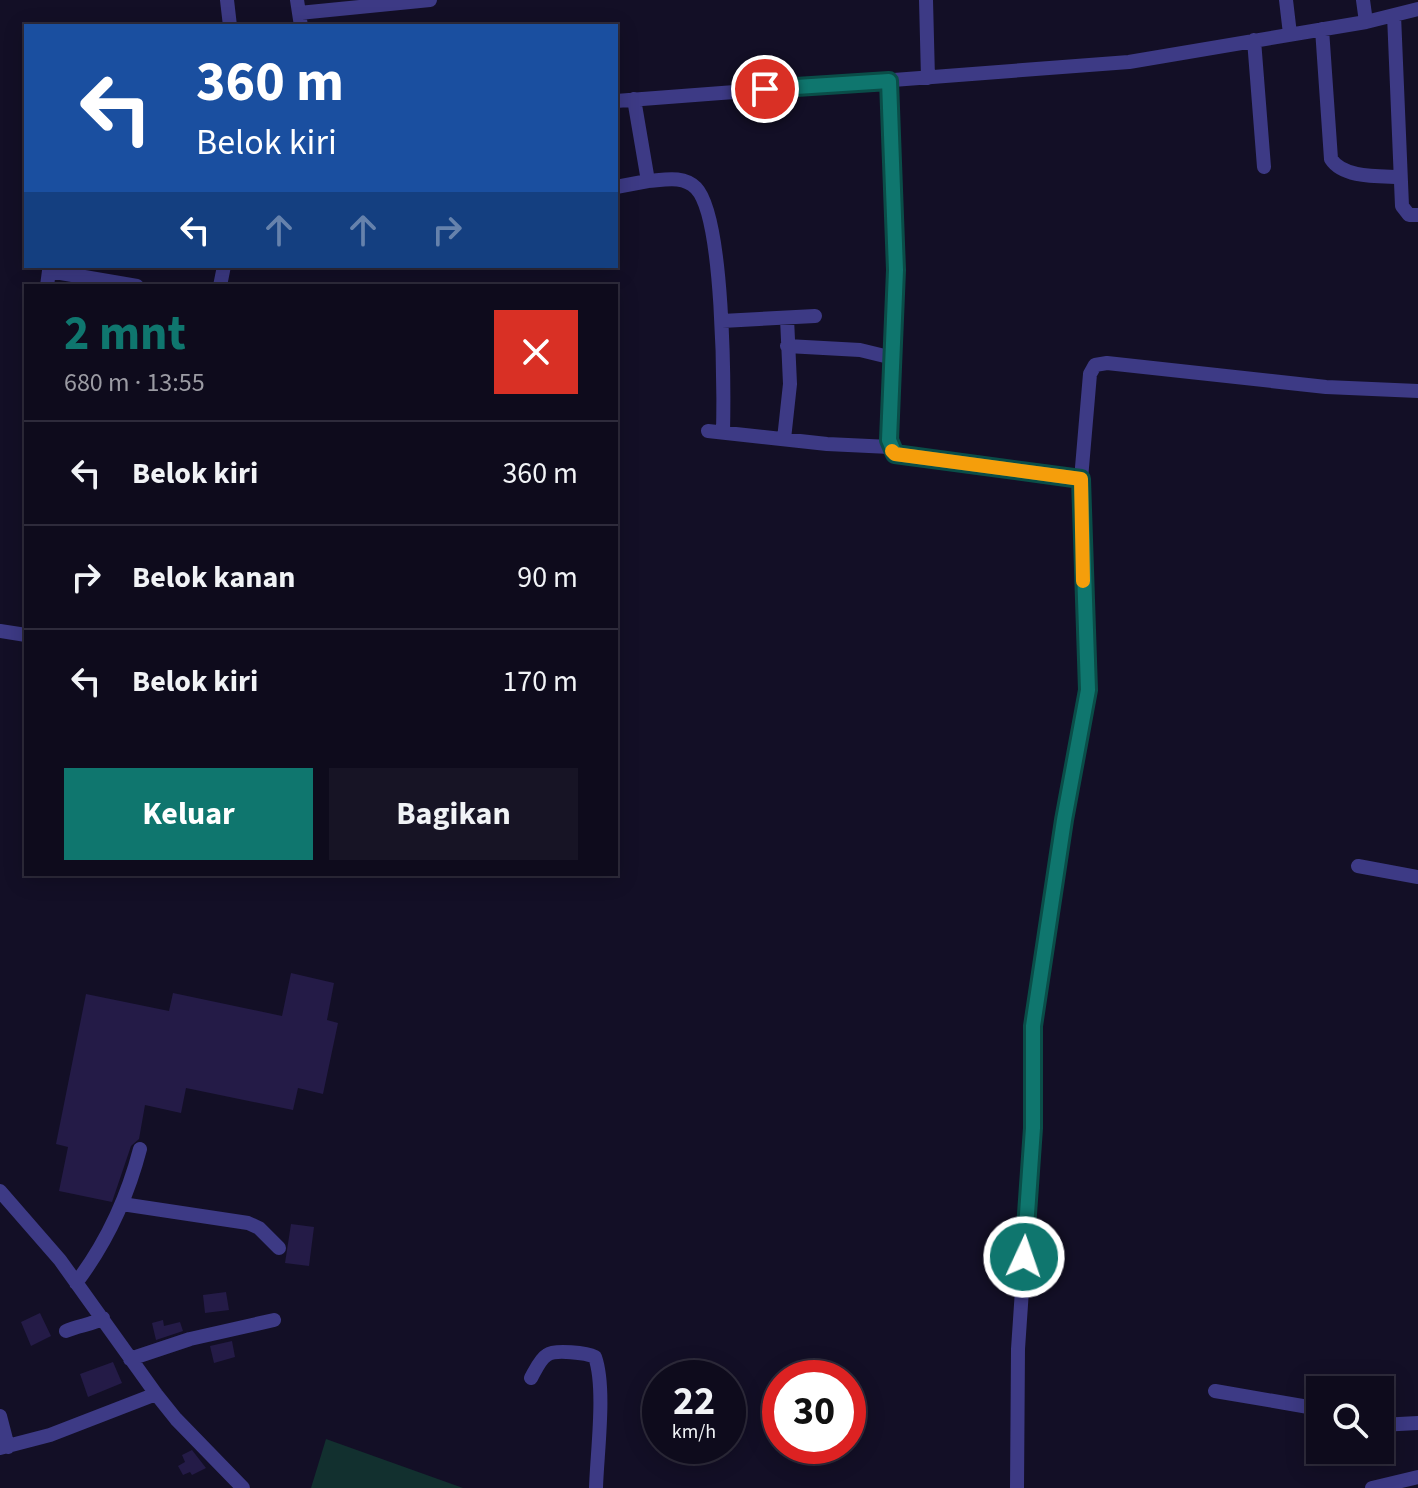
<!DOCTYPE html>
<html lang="id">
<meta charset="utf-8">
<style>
body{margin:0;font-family:"Source Sans 3",sans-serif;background:#171425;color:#f1f3f6;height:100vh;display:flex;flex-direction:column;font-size:30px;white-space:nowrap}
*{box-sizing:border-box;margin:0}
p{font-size:26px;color:#9b9ba3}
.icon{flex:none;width:44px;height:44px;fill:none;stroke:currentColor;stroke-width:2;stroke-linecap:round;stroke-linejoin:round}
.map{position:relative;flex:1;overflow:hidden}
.panel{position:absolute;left:24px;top:284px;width:594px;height:592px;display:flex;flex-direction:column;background:#0e0b1c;border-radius:0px;box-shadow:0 4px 20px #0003,0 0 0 2px #2e2b3b}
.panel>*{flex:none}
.hud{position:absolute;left:24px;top:24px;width:594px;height:244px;border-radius:0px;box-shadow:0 4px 20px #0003,0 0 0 2px #2e2b3b;background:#1a4fa0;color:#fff;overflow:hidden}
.fabs{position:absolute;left:1306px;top:1376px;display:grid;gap:16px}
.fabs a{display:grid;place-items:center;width:88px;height:88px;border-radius:0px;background:#0e0b1c;box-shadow:0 4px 20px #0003,0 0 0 2px #2e2b3b;font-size:40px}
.speed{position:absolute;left:642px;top:1360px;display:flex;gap:16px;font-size:40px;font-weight:700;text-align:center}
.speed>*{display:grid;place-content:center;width:104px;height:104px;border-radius:50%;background:#0e0b1c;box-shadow:0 4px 20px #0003,0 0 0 2px #2e2b3b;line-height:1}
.speed small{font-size:20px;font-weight:400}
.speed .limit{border:12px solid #d22;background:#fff;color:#111}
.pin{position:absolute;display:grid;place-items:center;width:68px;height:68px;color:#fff;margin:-34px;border:4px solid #fff;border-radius:50%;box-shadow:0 2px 8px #0007}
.me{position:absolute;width:88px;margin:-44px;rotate:3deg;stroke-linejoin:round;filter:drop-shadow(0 0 6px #0008)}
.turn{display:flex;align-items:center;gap:28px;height:168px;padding:0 40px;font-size:36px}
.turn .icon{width:104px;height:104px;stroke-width:2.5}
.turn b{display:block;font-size:56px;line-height:68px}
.lanes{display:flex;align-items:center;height:76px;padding:0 40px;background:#0003;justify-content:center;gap:40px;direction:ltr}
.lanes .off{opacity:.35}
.round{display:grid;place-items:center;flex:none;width:84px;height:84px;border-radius:0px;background:#171425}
.head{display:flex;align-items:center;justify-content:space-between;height:136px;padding:0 40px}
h1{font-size:48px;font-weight:700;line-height:60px;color:#0f766e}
.action{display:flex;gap:16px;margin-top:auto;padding:16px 40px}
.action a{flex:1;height:92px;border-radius:0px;background:#0f766e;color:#fff;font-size:32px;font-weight:700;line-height:92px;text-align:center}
.action a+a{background:#171425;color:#f1f3f6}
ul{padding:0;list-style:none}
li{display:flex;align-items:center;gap:24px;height:104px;padding:0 40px;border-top:2px solid #2e2b3b}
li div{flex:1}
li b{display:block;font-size:30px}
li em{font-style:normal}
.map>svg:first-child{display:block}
.green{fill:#12302f}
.building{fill:#241b47}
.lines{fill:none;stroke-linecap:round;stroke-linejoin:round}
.minor{stroke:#3d3a85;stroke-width:14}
.route-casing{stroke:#0a4d48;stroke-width:20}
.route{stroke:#0f766e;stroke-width:14}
.slow{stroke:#f59e0b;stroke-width:14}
</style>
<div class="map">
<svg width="1418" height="1488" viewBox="0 0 1418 1488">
<rect width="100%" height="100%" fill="#130f26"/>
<path class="green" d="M326,1439l137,49h-152z"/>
<path class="building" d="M291,973l43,10 -7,37 11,3 -15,71 -25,-6 -5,22 -107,-22 -5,25 -36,-8 -6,34 -8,7 -19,56 -53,-11 9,-44 -12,-3 30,-150 83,17 4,-18 109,23z
M291,1224l23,3 -5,39 -24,-3z
M226,1292l3,18 -24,3 -2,-18z
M40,1313l11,23 -20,10 -10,-24z
M163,1320l1,6 16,-4 3,9 -27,9 -4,-17z
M232,1341l3,16 -21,6 -4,-17z
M113,1362l9,21 -34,14 -8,-23z
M192,1450l14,18 -14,7 -2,-3 -7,3 -5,-9 7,-4 -3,-7z"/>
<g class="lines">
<path class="minor" d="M227,0l3,26
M297,0l4,26
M926,0l2,78
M1286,0l4,34
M1363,0l3,22
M299,13l131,-13
M1394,15l8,191 7,9h9
M1322,29l9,130c12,19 47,17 68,18
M1254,40l10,127
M889,81l7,189 -7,170 6,14 186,25 7,211 -24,130 -31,206v102l-15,221 -1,139
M634,99l14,82c16,-1 35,-6 48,7 28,29 28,200 27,245
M616,101l513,-39 237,-40 52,-13
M616,187l32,-6
M47,286l2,-15 88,15
M220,286l4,-20
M722,321l93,-5
M787,346l73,4 33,8
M708,431l119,13 63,3
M784,439l6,-55 -3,-66
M1081,479l9,-105 5,-9 12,-2 219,24 92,4
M0,631l26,4
M1358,866l60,11
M0,1191l60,69 96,134 20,25 67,69
M122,1204l126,19 11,5 20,20
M76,1283c31,-41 51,-84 64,-134
M66,1331c13,-6 26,-6 37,-13
M130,1359l60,-20 84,-19
M531,1378c4,-7 9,-19 16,-23 8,-6 40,-2 48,2 11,31 2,96 1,131
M1215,1391l105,18
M0,1416l8,31
M1380,1425l38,-2
M0,1448l50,-13 106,-41
M1372,1488l46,-11"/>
</g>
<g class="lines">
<defs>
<path id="route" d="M765,89l124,-8 7,189 -7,170 6,14 186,25 7,211 -24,130 -31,206v102l-9,129"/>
</defs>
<use href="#route" class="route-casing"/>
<use href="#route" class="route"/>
<path class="slow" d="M892,451l3,3 186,25 2,102"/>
</g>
</svg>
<div class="fabs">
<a><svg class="icon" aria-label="search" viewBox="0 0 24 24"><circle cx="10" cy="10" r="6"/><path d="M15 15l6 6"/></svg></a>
</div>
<div class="speed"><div>22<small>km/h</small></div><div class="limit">30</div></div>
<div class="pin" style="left:765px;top:89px;background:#d93025"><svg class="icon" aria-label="arrive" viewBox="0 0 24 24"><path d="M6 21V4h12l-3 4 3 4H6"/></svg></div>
<svg class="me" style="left:1024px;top:1257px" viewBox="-20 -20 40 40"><circle r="17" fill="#0f766e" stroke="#fff" stroke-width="3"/><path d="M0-11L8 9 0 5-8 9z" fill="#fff"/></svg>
<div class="hud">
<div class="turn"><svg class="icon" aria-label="left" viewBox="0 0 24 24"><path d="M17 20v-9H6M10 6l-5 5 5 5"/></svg><div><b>360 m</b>Belok kiri</div></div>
<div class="lanes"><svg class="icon" aria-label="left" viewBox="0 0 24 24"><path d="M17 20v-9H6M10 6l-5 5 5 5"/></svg><svg class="icon off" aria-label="ahead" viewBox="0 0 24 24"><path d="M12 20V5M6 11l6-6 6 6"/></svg><svg class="icon off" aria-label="ahead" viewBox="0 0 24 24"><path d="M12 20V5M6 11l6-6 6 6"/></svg><svg class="icon off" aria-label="right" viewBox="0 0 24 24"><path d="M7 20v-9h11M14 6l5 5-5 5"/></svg></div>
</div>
<section class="panel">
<div class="head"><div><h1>2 mnt</h1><p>680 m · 13:55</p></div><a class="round" style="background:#d93025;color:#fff"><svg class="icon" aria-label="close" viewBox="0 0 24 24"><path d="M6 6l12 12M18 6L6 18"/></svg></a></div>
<ul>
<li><svg class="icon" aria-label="left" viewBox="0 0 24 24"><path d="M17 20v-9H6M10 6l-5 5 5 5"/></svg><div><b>Belok kiri</b></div><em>360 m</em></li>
<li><svg class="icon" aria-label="right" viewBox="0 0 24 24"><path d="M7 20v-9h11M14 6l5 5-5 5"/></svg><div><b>Belok kanan</b></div><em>90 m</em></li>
<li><svg class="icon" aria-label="left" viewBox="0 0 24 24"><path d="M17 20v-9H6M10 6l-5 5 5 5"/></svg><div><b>Belok kiri</b></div><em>170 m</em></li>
</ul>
<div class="action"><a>Keluar</a><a>Bagikan</a></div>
</section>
</div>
